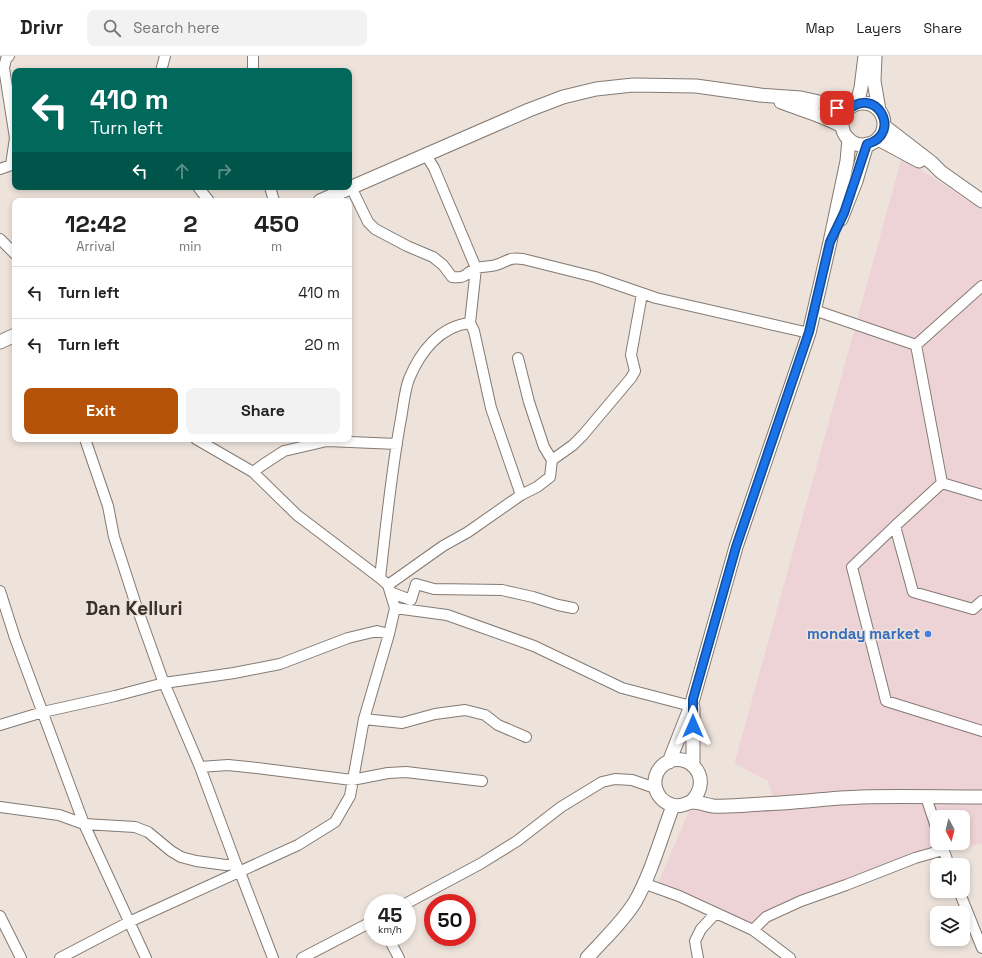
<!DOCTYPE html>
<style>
body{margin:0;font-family:"Space Grotesk",sans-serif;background:#f2f2f2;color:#222;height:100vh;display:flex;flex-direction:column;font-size:15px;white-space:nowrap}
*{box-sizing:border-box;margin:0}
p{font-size:13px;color:#767676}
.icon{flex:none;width:22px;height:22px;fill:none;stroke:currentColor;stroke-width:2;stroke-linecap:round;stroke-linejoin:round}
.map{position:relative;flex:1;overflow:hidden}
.side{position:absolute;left:12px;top:142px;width:340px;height:244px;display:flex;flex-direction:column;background:#fff;border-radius:8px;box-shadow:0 2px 6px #0003}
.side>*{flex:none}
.top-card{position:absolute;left:12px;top:12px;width:340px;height:122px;border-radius:8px;box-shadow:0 2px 6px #0003;background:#00695c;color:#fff;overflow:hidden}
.needle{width:26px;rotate:173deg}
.tools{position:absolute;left:930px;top:754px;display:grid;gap:8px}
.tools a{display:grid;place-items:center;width:40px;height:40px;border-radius:8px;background:#fff;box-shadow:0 2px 6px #0003;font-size:20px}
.speed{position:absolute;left:364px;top:838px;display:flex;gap:8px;font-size:20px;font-weight:700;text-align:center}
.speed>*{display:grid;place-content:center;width:52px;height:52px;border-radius:50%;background:#fff;box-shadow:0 2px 6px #0003;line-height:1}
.speed small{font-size:10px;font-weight:400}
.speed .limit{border:6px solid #d22;background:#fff;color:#111}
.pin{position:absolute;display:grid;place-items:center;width:34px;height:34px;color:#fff;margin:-17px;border-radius:8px;box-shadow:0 2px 6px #0006}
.me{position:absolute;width:44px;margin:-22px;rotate:0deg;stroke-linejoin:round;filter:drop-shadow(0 0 3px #0008)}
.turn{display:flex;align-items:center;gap:14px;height:84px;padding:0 12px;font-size:18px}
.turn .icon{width:52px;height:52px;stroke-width:2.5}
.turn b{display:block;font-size:28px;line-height:34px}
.lanes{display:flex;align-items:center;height:38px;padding:0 12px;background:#0003;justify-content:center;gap:20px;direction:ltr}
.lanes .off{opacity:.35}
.eta{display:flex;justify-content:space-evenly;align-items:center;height:68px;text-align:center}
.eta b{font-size:24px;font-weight:800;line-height:28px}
.cta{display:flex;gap:8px;margin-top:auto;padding:8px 12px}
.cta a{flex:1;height:46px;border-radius:8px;background:#b45309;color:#fff;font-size:16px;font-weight:800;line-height:46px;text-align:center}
.cta a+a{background:#f2f2f2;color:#222}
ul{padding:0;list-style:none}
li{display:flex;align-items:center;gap:12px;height:52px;padding:0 12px;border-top:1px solid #e0e0e0}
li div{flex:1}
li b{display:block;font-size:15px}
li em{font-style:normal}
header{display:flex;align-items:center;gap:24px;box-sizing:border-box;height:56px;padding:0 20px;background:#fff;border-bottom:1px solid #e0e0e0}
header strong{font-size:19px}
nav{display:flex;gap:22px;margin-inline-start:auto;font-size:14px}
.search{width:280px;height:36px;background:#f2f2f2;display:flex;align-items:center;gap:10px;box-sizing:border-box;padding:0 14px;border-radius:8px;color:#767676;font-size:15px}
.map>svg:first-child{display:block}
.commercial{fill:#eed3d6;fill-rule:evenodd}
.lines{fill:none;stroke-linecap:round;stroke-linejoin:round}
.minor-casing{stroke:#837a73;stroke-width:12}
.major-casing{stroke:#837a73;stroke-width:15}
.minor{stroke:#fff;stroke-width:10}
.major{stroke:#fff;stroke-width:13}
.route-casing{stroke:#114b97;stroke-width:10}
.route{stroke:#1a73e8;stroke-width:7}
.shop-dot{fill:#3f7fe0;stroke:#ede3db;stroke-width:1.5}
.labels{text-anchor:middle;stroke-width:3;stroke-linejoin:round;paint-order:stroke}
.shop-label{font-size:15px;font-weight:bold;fill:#366cbe;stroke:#ede3db;text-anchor:end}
.district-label{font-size:19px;font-weight:bold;fill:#38312b;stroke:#ede3db}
</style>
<header>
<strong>Drivr</strong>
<div class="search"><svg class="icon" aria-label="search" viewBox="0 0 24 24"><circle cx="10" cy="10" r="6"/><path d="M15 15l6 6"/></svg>Search here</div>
<nav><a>Map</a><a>Layers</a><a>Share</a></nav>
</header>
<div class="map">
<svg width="982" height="902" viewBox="0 0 982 902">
<rect width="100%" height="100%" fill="#ede3db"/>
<path class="commercial" d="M902,101l80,53v583l-209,4 -6,-18 -1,1 -30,-16 -2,1z
M982,738v50l-39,6 -142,50 -48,30 -97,-42 33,-77zM937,761h26v26h-26z"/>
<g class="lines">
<defs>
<path id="minor" d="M253,0v15
M161,15l4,-15
M0,113l11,-4 4,-27 -11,-70 2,-9 3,-3
M198,131l11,14
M270,131l4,14
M351,131l17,35 7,7 32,17 26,11 10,8 9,12c17,2 14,-6 25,-9 7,-2 13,-1 19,-3 13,-4 12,-8 27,-6l72,18 61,21 153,35
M0,183l15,15
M982,230l-66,59 26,138 -47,43 18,66 60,17 9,-8
M814,254l102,35
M470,267l4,8 17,77 30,87
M85,383l23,67 6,31 22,68 26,73 38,89 36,97 4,8 33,86
M552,404l21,-15 10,-10 48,-57 4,-7 -4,-16 11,-61
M253,416l11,-8 20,-13 43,-10 70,3
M942,427l40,12
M895,470l-43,41 34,134 96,30
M380,522c6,-52 11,-103 20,-154 3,-14 4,-32 9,-45 11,-27 31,-53 61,-56l6,-55 -42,-100 -8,-13
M388,529l55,-39 25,-14 53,-37 16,-8 13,-10 2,-17 -8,-13 -15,-45 -11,-44
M0,535l15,47 69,186 62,134
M390,536l21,8 5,-16 18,5 68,1 31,7 25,8 15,3
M395,552l52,7 87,31 88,42 69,18
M364,663l38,4 33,-9 30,-4 20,5 13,10 28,12
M0,669l43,-13 72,-16 49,-13 70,-10 46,-9 68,-26 29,-7 12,3
M200,711l28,-2 29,3 95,12 36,-7 18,-1 76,9
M926,741l11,33
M0,751l59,8 25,9 51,3 13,5 23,19 10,6 15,4 30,4 10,-1
M941,787l8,22
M643,827l36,13 74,34 37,28
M959,835l23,57
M407,847l73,-39 37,-23 44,-34 41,-25 13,-3 17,1 23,8
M0,860l21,42
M753,874l13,-13 35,-16 45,-16 69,-27 28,-8
M388,881l11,21
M60,902l69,-36 169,-77 37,-23 15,-26 14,-77 25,-85 6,-26 -7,-23 -8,-7 -83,-63 -44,-43 -57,-33
M302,902l71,-37
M698,902l-3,-17 6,-12 15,-16"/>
<path id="major" d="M875,0l-1,25 5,29
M781,46c21,8 41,13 61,24
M857,47l4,-15 4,-32
M842 68a21 21 0 1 1 42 0a21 21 0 1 1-42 0Z
M884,70l48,37 9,9 41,29
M878,83l41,22
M320,145l209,-91 34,-13 33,-8 37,-4 63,1 64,9 41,3 27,6 18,8
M841,163l15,-38 11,-37
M0,286l15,-7
M669,706l22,-56 45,-159 73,-214 21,-91 17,-81 2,-22
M693,710v-59
M691,746c26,-26 -8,-56 -29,-36 -13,13 -7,34 10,39 9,3 13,-2 20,-3 7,0 14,3 21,4 16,1 33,-1 48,-2 34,-1 67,-6 100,-7 40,-1 81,0 121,0
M587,902c16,-18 35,-35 48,-56 17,-30 26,-65 38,-96"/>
</defs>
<use href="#minor" class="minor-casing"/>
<use href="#major" class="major-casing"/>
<use href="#minor" class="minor"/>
<use href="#major" class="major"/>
</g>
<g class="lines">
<defs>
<path id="route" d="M693,670v-27l43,-152 73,-215 21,-90 14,-29 23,-69c37,-10 8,-62 -21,-32l-9,-4"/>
</defs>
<use href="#route" class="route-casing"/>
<use href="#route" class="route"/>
</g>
<circle class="shop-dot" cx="928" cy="578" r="4"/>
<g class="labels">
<g class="shop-label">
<text x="920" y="583">monday market</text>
</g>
<g class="district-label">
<text x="134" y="559">Dan Kelluri</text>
</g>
</g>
</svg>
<div class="tools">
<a><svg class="needle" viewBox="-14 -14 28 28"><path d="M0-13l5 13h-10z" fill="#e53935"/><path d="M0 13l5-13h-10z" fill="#767676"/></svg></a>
<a><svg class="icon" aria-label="sound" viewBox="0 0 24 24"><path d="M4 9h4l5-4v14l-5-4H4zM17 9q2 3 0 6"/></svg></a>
<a><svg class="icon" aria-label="layers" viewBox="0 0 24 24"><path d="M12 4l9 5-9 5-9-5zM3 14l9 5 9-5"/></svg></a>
</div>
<div class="speed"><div>45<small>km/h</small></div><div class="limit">50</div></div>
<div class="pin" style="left:837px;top:52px;background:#d93025"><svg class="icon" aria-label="arrive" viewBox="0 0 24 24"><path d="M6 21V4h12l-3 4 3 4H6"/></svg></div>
<svg class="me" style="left:693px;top:670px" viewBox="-20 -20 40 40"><path d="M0-17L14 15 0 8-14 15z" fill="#1a73e8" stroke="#fff" stroke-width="4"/></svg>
<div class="top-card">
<div class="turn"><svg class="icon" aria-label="left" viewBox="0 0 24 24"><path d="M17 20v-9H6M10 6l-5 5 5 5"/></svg><div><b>410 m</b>Turn left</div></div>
<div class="lanes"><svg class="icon" aria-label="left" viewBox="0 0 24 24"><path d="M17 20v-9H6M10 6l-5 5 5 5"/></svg><svg class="icon off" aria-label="ahead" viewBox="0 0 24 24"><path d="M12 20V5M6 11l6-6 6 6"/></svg><svg class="icon off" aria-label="right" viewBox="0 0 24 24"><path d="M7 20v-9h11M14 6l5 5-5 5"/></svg></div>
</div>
<section class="side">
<div class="eta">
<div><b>12:42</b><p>Arrival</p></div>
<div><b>2</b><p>min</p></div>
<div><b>450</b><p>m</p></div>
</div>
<ul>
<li><svg class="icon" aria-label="left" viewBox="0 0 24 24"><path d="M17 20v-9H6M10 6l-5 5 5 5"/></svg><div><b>Turn left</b></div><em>410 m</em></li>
<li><svg class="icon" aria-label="left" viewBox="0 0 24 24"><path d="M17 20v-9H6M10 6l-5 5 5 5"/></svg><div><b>Turn left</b></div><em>20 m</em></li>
</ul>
<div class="cta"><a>Exit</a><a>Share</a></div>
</section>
</div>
